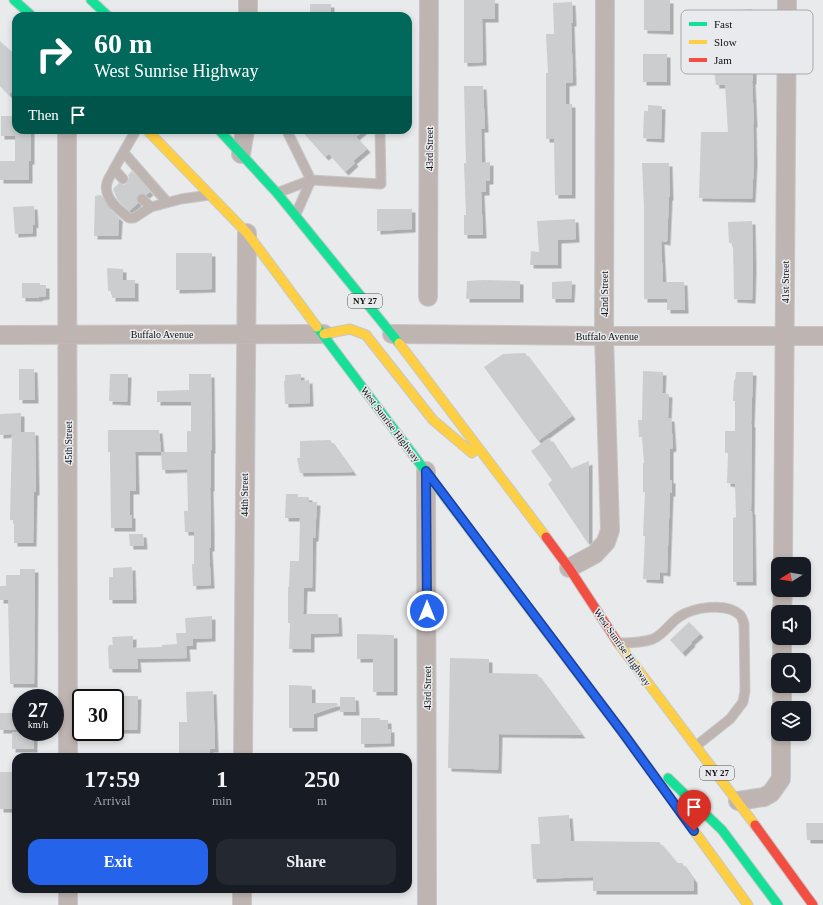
<!DOCTYPE html>
<style>
body{margin:0;font-family:Georgia,serif;background:#242831;color:#f1f3f6;height:100vh;display:flex;flex-direction:column;font-size:15px;white-space:nowrap}
*{box-sizing:border-box;margin:0}
p{font-size:13px;color:#9ea1a6}
.icon{flex:none;width:22px;height:22px;fill:none;stroke:currentColor;stroke-width:2;stroke-linecap:round;stroke-linejoin:round}
.map{position:relative;flex:1;overflow:hidden}
.sheet{position:absolute;left:12px;top:753px;width:400px;height:140px;display:flex;flex-direction:column;background:#171b24;border-radius:12px;box-shadow:0 2px 6px #0003}
.sheet>*{flex:none}
.hud{position:absolute;left:12px;top:12px;width:400px;height:122px;border-radius:12px;box-shadow:0 2px 6px #0003;background:#00695c;color:#fff;overflow:hidden}
.needle{width:26px;rotate:259deg}
.controls{position:absolute;left:771px;top:557px;display:grid;gap:8px}
.controls a{display:grid;place-items:center;width:40px;height:40px;border-radius:8px;background:#171b24;box-shadow:0 2px 6px #0003;font-size:20px}
.speed{position:absolute;left:12px;top:689px;display:flex;gap:8px;font-size:20px;font-weight:700;text-align:center}
.speed>*{display:grid;place-content:center;width:52px;height:52px;border-radius:50%;background:#171b24;box-shadow:0 2px 6px #0003;line-height:1}
.speed small{font-size:10px;font-weight:400}
.speed .limit{border:2px solid #111;border-radius:6px;background:#fff;color:#111}
.pin{position:absolute;display:grid;place-items:center;width:34px;height:34px;color:#fff;margin:-41px -17px;border-radius:50% 50% 50% 0;rotate:-45deg;box-shadow:0 0 4px #0007}
.pin .icon{rotate:45deg}
.me{position:absolute;width:44px;margin:-22px;rotate:0deg;stroke-linejoin:round;filter:drop-shadow(0 0 3px #0008)}
.turn{display:flex;align-items:center;gap:14px;height:84px;padding:0 16px;font-size:18px}
.turn .icon{width:52px;height:52px;stroke-width:2.5}
.turn b{display:block;font-size:28px;line-height:34px}
.then{display:flex;align-items:center;height:38px;padding:0 16px;background:#0003;gap:8px;font-size:15px}
.eta{display:flex;justify-content:space-evenly;align-items:center;height:68px;text-align:center}
.eta b{font-size:24px;font-weight:800;line-height:28px}
.primary-button{display:flex;gap:8px;margin-top:auto;padding:8px 16px}
.primary-button a{flex:1;height:46px;border-radius:12px;background:#2563eb;color:#fff;font-size:16px;font-weight:800;line-height:46px;text-align:center}
.primary-button a+a{background:#242831;color:#f1f3f6}
.map>svg:first-child{display:block}
.building{fill:#cccdce;filter:url(#shadow)}
.lines{fill:none;stroke-linecap:round;stroke-linejoin:round}
.lane-casing{stroke:#c7c7c8;stroke-width:11}
.street-casing{stroke:#c7c7c8;stroke-width:20}
.fast-casing{stroke:#c7c7c8;stroke-width:11}
.slow-casing{stroke:#c7c7c8;stroke-width:11}
.jam-casing{stroke:#c7c7c8;stroke-width:11}
.lane{stroke:#beb5b2;stroke-width:9}
.street{stroke:#beb5b2;stroke-width:18}
.fast{stroke:#16e098;stroke-width:9}
.slow{stroke:#ffcf43;stroke-width:9}
.jam{stroke:#f24e42;stroke-width:9}
.route-casing{stroke:#184099;stroke-width:10}
.route{stroke:#2563eb;stroke-width:7}
.labels{text-anchor:middle;stroke-width:3;stroke-linejoin:round;paint-order:stroke}
.shield{fill:#e8eaed;stroke:#505153;stroke-width:1}
.shield-label{font-size:9px;font-weight:bold;fill:#0f1011}
.street-label{font-size:10px;fill:#0f1011;stroke:#e8eaed}
.key{fill:#e8eaed;stroke:#a7a9ab;stroke-width:1}
.key-label{font-size:11px;fill:#0f1011}
</style>
<div class="map">
<svg width="823" height="905" viewBox="0 0 823 905">
<defs>
<filter id="shadow"><feDropShadow dx="3.5" dy="3.5" stdDeviation="0" flood-color="#0004"/></filter>
</defs>
<rect width="100%" height="100%" fill="#e9eaec"/>
<path class="building" d="M464,0h31v19h-13l1,43 -19,1z
M644,0h26v31l-26,-1z
M572,2l1,21h-2l2,59 -7,1v21h6v91h-17l-1,-56h-8v-66h2l-2,-39h8l-1,-31z
M310,4h21v12h-21z
M752,9l1,31v41h-1l2,43h-1l1,37 -2,38 -53,-1 2,-66h27l-3,-47h-9l-2,-15 12,-1v-17h8l-1,-36h6v-6z
M0,41l16,15v31l-7,8 -9,-9z
M643,54h24v28h-24z
M464,86h19l2,43h-4l1,34 8,-1v19h-4v11h-5l2,43h-19v-20h2l-2,-52h2z
M648,105l14,1 -1,33 -18,-1 1,-27h4z
M1,116h15v14h15v31h-2v19h-29v-19h15v-25h-14z
M301,130h63l-8,7 11,12 -14,12 2,2 -10,9 -16,-18 -4,3z
M642,163h27l1,34h-1l-2,45 -6,-1 2,41h21l1,28h-18v-11h-23v-91z
M132,171l18,21 -4,3 -3,-2 -5,2 -2,3 2,5 -9,8 -12,-12 -4,-10 6,-6 5,2 3,-2 2,-5 -1,-3z
M101,195l7,12 12,12 -1,1 -1,16h-24l1,-40z
M34,206l1,18 -2,1v8l-18,1 -2,-27z
M377,209h35v20l-35,2z
M575,219l1,20 -18,1v25h-28l1,-14 8,1 -2,-31z
M752,221l1,45 -1,34 -18,-1 -1,-56h-4l-1,-21z
M176,253h36v36l-36,1z
M107,268l16,1v11h12v18h-23v-7h-4z
M484,280l36,1v18h-54l1,-18z
M572,281l-1,18h-19v-17z
M22,283h18v2h6v11l-7,1v1h-17z
M525,353l47,63 -34,25 -54,-74 19,-13z
M19,369h15l1,31h-16z
M643,371l20,1 -1,21 7,1 -1,24h3l2,30 -3,1v31h2v13h-2l-3,80 -7,-1v8l-17,-1 2,-43h-2l2,-44h-2v-29h1l-2,-26h-3l-1,-17h4z
M736,372h17l-2,52h1l-1,87h1l1,71h-20v-64l3,-1 -1,-33 -8,-1 1,-30h-3v-22h10v-30h-2l1,-21h1z
M110,374h18l-1,28 -18,-1z
M189,374h22l1,76h-1v38h-1l1,43v17h-2l2,37 -18,1 -1,-22h2v-32h-9l-1,-21h4l-1,-42 -25,1 -1,-18h26v-21h4v-29h-34v-11l32,-1z
M301,374v7l8,-1 1,23 -25,1 -1,-23h1v-6z
M21,413v19h14l1,60h-2l-1,51h-19v-23h-4l2,-86 -12,1v-21z
M108,430h51l2,22h-26l1,39h-6v24h2v13h-21l-1,-76h-2z
M549,438l21,31 19,-8v84l-41,-61 4,-4 -21,-29z
M330,440l23,32 -53,1 -3,-15h3v-17z
M286,494h12v3h11v5h8l-2,36h-2l-1,50h-8l-1,26h35l1,19 -28,1v15h-22l1,-26h-2v-36h1l1,-26h9l1,-43h-15z
M129,534h14l1,12h-14z
M132,567l1,33h-24v-23h4v-9z
M20,569h15l-1,115h-24l-2,-84h-8v-14h6v-11h14z
M212,616v22l-19,1v7h-7l1,12 -50,1 1,10h-29l-1,-21 1,-3h4l-1,-8 21,-1v12l29,-1v-2l15,-1 -1,-11h10l-1,-15z
M689,622l11,12 -9,8 1,1 -10,10 -12,-13z
M357,634l37,1v57h-21v-33h-16z
M450,658l39,1v14l48,1 45,61 -83,-1 -1,36 -50,-2z
M289,685l23,1v17h25l1,3 -24,8v14h-25z
M213,691l2,58h-5v8h-31v-35h8l-1,-30z
M115,696h23l-1,34h-22z
M340,697h15l1,15h-16z
M0,713h21v17h-21z
M361,718h19v2h8v9h3v14l-30,1z
M12,732h22v17h-22z
M0,772h16v37h-16z
M569,815l2,26 88,1 18,21h5l12,17v11h-101v-14l-60,2 -2,-35h9l-2,-27z
M806,823h17v17h-16z"/>
<g class="lines">
<defs>
<path id="lane" d="M288,130v3l23,47
M124,153l43,49
M114,169c-2,5 -6,9 -7,14 -4,15 12,27 22,35h5l17,-11
M123,179l-9,-10 22,-39
M277,193l34,-13 70,4 -1,-54
M142,199l9,8 30,-8 28,-4
M296,214l15,-34
M619,643c11,0 23,0 34,-4 10,-4 17,-16 26,-22 14,-10 48,-15 61,-2 2,2 3,6 4,9l1,67 -2,11 -13,17 -34,27"/>
<path id="street" d="M248,16v-16
M67,130l1,627
M241,154l4,-24
M428,297l1,-297
M392,334l212,2h219
M0,335l324,-1
M426,471l1,434
M783,564l4,-564
M569,568l26,-14 11,-12 4,-12 -6,-194 1,-336
M782,612l1,-22
M782,660v-22
M782,708v-22
M243,757l4,-524
M738,801l26,-4 7,-4 10,-14v-45
M68,889v16
M242,905v-16"/>
<path id="fast" d="M14,0l18,16
M91,0l17,16
M219,130l58,63 122,150
M317,327l207,275
M668,778l54,52 56,75"/>
<path id="slow" d="M147,130l100,103 70,94
M324,334l26,-5 16,6 67,85 39,33
M399,343l147,194
M524,602l99,131 125,172
M618,643l137,182"/>
<path id="jam" d="M546,537l23,31 49,75
M755,825l58,80"/>
</defs>
<use href="#lane" class="lane-casing"/>
<use href="#street" class="street-casing"/>
<use href="#fast" class="fast-casing"/>
<use href="#slow" class="slow-casing"/>
<use href="#jam" class="jam-casing"/>
<use href="#lane" class="lane"/>
<use href="#street" class="street"/>
<use href="#fast" class="fast"/>
<use href="#slow" class="slow"/>
<use href="#jam" class="jam"/>
</g>
<g class="lines">
<defs>
<path id="route" d="M427,611l-1,-140 197,262 71,98"/>
</defs>
<use href="#route" class="route-casing"/>
<use href="#route" class="route"/>
</g>
<g class="labels">
<g class="shield">
<rect x="348" y="294" width="34" height="14" rx="3"/>
<rect x="700" y="766" width="34" height="14" rx="3"/>
</g>
<g class="shield-label">
<text x="365" y="304">NY 27</text>
<text x="717" y="776">NY 27</text>
</g>
<g class="street-label">
<text transform="translate(429 149) rotate(-90)" y="4">43rd Street</text>
<text transform="translate(785 282) rotate(-90)" y="4">41st Street</text>
<text transform="translate(604 294) rotate(-90)" y="4">42nd Street</text>
<text x="162" y="338">Buffalo Avenue</text>
<text x="607" y="340">Buffalo Avenue</text>
<text transform="translate(391 424) rotate(53)" y="4">West Sunrise Highway</text>
<text transform="translate(68 443) rotate(-90)" y="4">45th Street</text>
<text transform="translate(244 495) rotate(-90)" y="4">44th Street</text>
<text transform="translate(623 647) rotate(55)" y="4">West Sunrise Highway</text>
<text transform="translate(427 688) rotate(-90)" y="4">43rd Street</text>
</g>
</g>
<rect x="681" y="10" width="132" height="64" rx="6" class="key"/>
<rect x="689" y="22" width="18" height="4" fill="#16e098"/>
<rect x="689" y="40" width="18" height="4" fill="#ffcf43"/>
<rect x="689" y="58" width="18" height="4" fill="#f24e42"/>
<g class="key-label">
<text x="714" y="28">Fast</text>
<text x="714" y="46">Slow</text>
<text x="714" y="64">Jam</text>
</g>
</svg>
<div class="controls">
<a><svg class="needle" viewBox="-14 -14 28 28"><path d="M0-13l5 13h-10z" fill="#e53935"/><path d="M0 13l5-13h-10z" fill="#9ea1a6"/></svg></a>
<a><svg class="icon" aria-label="sound" viewBox="0 0 24 24"><path d="M4 9h4l5-4v14l-5-4H4zM17 9q2 3 0 6"/></svg></a>
<a><svg class="icon" aria-label="search" viewBox="0 0 24 24"><circle cx="10" cy="10" r="6"/><path d="M15 15l6 6"/></svg></a>
<a><svg class="icon" aria-label="layers" viewBox="0 0 24 24"><path d="M12 4l9 5-9 5-9-5zM3 14l9 5 9-5"/></svg></a>
</div>
<div class="speed"><div>27<small>km/h</small></div><div class="limit">30</div></div>
<div class="pin" style="left:694px;top:831px;background:#d93025"><svg class="icon" aria-label="arrive" viewBox="0 0 24 24"><path d="M6 21V4h12l-3 4 3 4H6"/></svg></div>
<svg class="me" style="left:427px;top:611px" viewBox="-20 -20 40 40"><circle r="17" fill="#2563eb" stroke="#fff" stroke-width="3"/><path d="M0-11L8 9 0 5-8 9z" fill="#fff"/></svg>
<div class="hud">
<div class="turn"><svg class="icon" aria-label="right" viewBox="0 0 24 24"><path d="M7 20v-9h11M14 6l5 5-5 5"/></svg><div><b>60 m</b>West Sunrise Highway</div></div>
<div class="then">Then<svg class="icon" aria-label="arrive" viewBox="0 0 24 24"><path d="M6 21V4h12l-3 4 3 4H6"/></svg></div>
</div>
<section class="sheet">
<div class="eta">
<div><b>17:59</b><p>Arrival</p></div>
<div><b>1</b><p>min</p></div>
<div><b>250</b><p>m</p></div>
</div>
<div class="primary-button"><a>Exit</a><a>Share</a></div>
</section>
</div>
